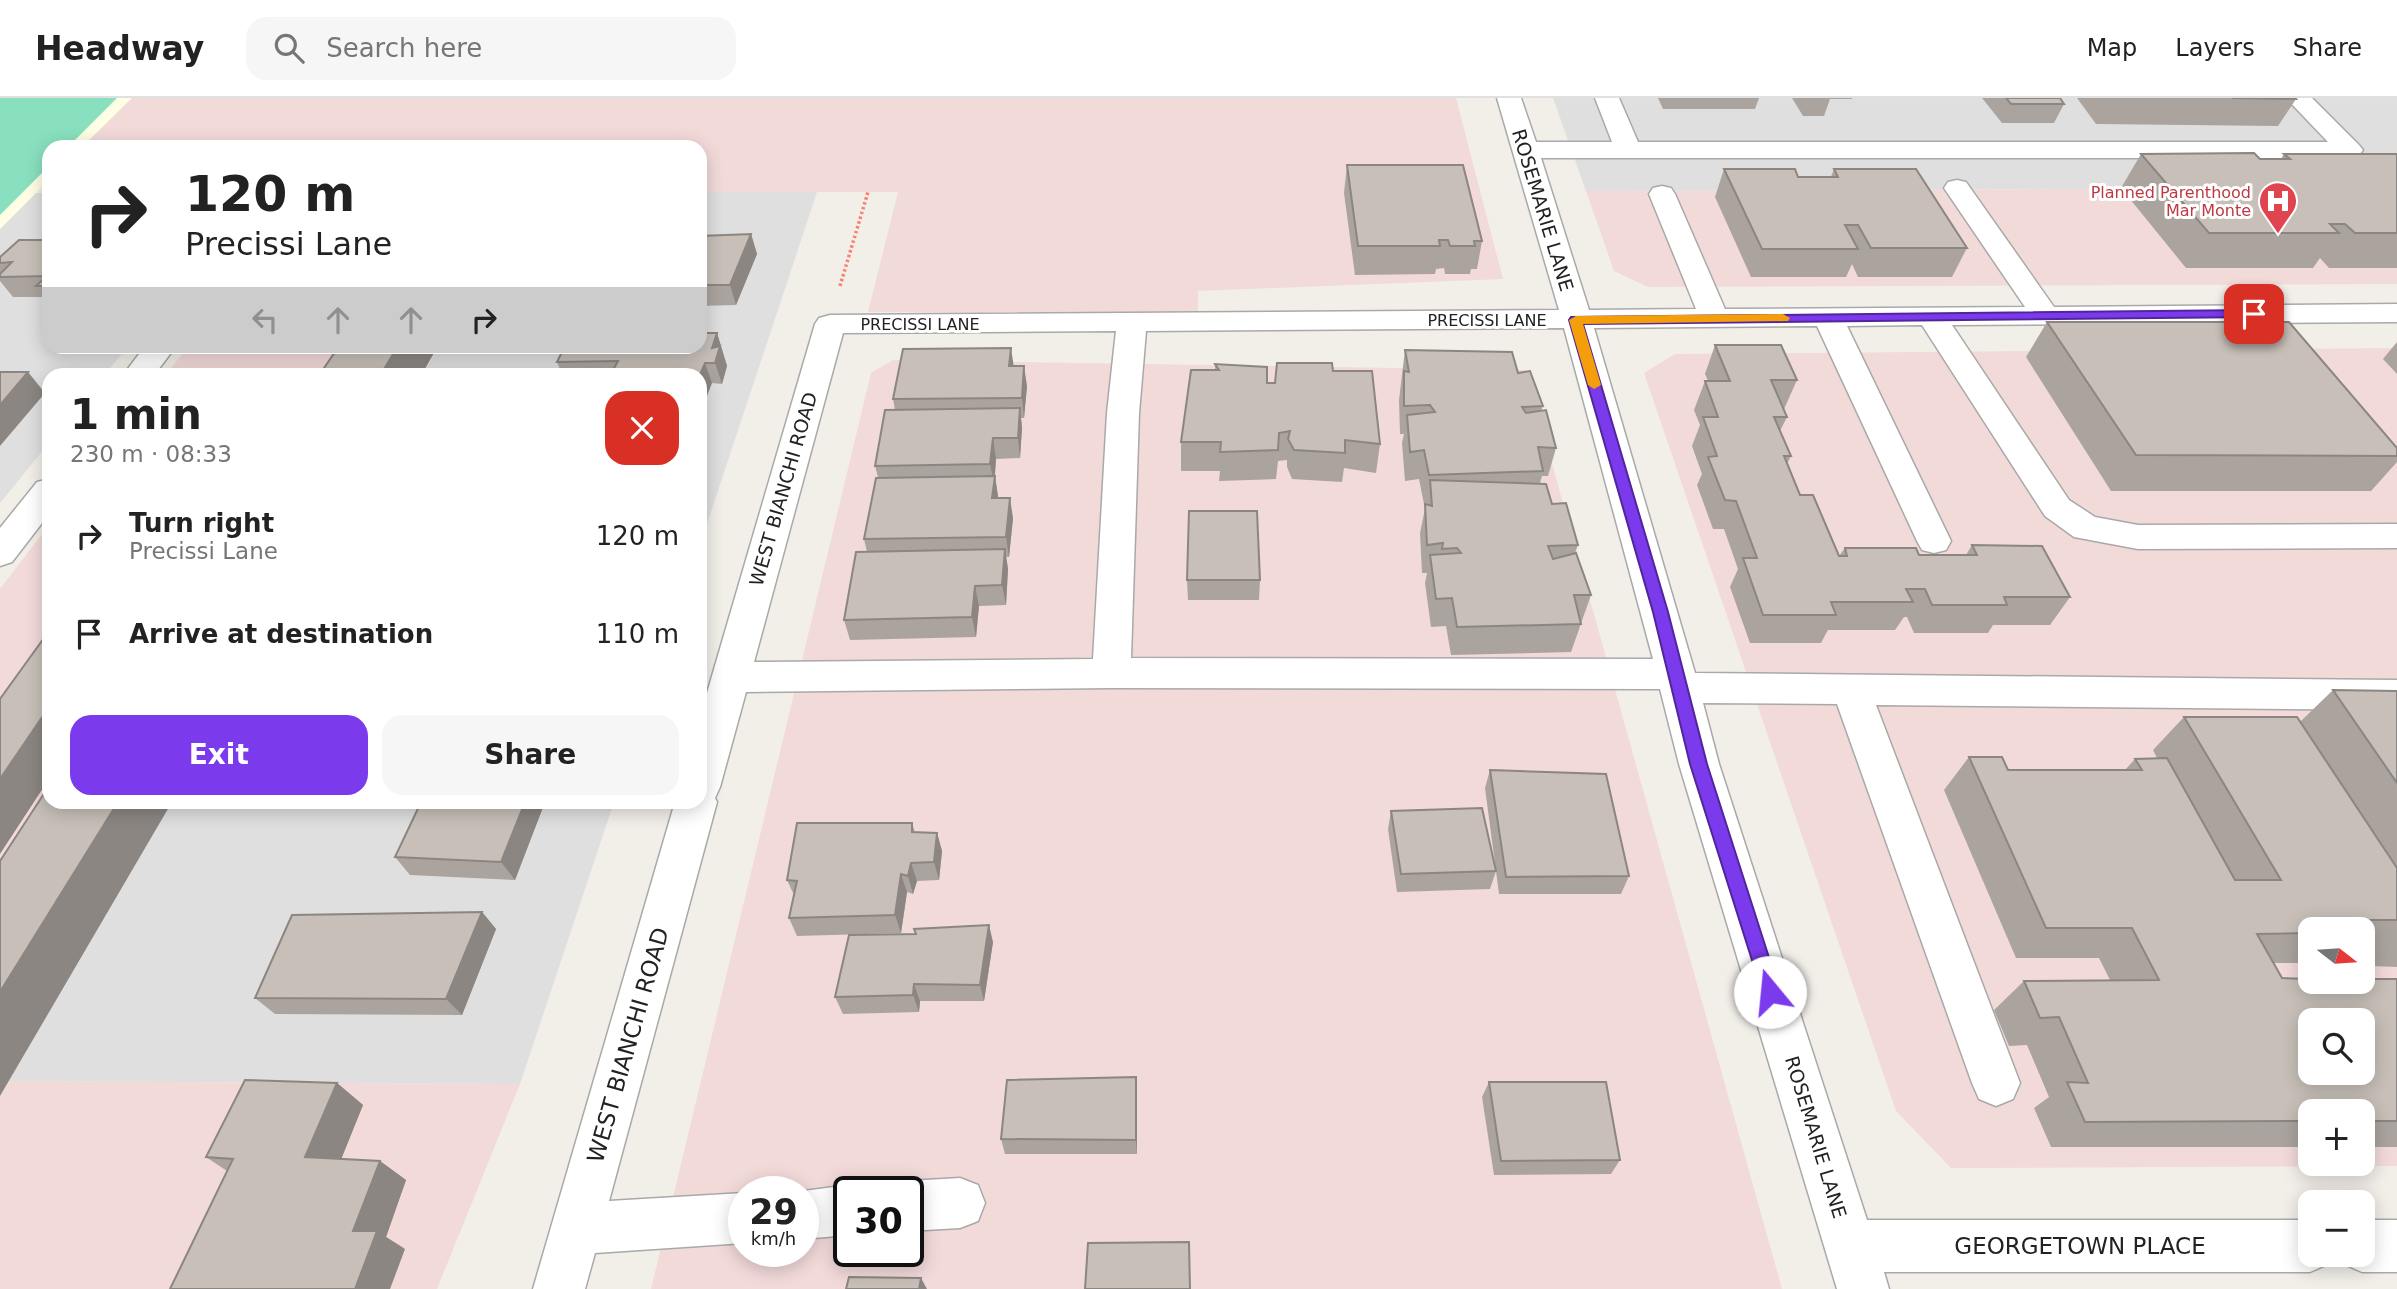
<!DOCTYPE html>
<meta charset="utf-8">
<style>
body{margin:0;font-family:"DejaVu Sans",sans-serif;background:#f6f6f6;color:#222;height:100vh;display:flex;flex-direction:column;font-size:26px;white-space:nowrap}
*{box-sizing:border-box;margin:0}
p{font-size:23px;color:#767676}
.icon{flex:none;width:38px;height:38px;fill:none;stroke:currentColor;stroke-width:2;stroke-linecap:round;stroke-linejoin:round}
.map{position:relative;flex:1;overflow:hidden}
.drawer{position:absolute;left:42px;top:270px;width:665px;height:441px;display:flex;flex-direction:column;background:#fff;border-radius:21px;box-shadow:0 4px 18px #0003}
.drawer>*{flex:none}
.guide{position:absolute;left:42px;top:42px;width:665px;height:214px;border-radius:21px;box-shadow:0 4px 18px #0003;background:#fff;color:#222;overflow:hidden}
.needle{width:46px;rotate:107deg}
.buttons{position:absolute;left:2298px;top:819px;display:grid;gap:14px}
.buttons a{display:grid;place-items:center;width:77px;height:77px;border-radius:14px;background:#fff;box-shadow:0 4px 18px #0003;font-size:35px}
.speed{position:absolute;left:728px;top:1078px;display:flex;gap:14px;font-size:35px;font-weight:700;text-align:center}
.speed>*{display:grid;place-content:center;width:91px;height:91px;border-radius:50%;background:#fff;box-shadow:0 4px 18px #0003;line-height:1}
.speed small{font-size:18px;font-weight:400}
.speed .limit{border:4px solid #111;border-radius:10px;background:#fff;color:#111}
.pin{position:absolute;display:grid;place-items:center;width:60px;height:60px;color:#fff;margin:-30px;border-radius:14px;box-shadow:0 4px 10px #0006}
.me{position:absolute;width:77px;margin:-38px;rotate:343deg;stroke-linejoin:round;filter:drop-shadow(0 0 5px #0008)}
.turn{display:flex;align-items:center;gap:24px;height:147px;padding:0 28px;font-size:32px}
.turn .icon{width:91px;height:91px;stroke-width:2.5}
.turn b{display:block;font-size:49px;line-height:60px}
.lanes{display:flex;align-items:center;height:66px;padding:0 28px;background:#0003;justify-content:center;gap:35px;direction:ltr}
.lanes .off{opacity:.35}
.round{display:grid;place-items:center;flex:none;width:74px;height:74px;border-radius:21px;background:#f6f6f6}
.headline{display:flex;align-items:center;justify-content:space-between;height:119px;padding:0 28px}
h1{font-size:42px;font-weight:800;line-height:52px}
.primary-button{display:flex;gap:14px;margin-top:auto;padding:14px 28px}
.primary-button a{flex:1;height:80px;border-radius:21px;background:#7c3aed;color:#fff;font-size:28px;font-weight:800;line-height:80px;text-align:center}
.primary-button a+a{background:#f6f6f6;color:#222}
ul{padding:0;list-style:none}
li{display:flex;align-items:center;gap:21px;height:98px;padding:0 28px}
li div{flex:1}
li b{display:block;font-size:26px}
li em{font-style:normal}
header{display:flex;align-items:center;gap:42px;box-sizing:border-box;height:98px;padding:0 35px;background:#fff;border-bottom:2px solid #e0e0e0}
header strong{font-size:33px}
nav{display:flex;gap:38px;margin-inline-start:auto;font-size:24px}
.search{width:490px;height:63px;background:#f6f6f6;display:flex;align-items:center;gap:18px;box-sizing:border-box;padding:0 24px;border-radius:21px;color:#767676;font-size:26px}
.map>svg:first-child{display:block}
.residential{fill:#e0dfdf}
.commercial{fill:#f2dad9;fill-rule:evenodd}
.education{fill:#ffffe5}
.pitch{fill:#88e0be}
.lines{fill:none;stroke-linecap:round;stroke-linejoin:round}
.minor-casing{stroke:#a9a9a9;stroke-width:3}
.path{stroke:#fa8072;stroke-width:3.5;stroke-dasharray:2.5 2.5;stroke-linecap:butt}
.minor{fill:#fff;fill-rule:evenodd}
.wall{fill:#aba49e}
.shaded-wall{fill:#8b8681}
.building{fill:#c7bfb8;stroke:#8b8681;stroke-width:2;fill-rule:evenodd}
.route{fill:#7c3aed;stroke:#51269a;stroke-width:2}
.slow{fill:#f59e0b}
.labels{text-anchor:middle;stroke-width:6;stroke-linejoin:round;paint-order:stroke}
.far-health-label{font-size:16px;fill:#be3a42;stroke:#fff;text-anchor:end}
.far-street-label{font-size:16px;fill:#222;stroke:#fff}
.street-label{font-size:19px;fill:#222;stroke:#fff}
.near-street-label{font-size:23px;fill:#222;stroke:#fff}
</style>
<header>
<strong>Headway</strong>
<div class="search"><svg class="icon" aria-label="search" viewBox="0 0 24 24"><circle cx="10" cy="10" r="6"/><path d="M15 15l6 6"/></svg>Search here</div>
<nav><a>Map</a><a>Layers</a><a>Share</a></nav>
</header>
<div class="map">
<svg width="2397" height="1191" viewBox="0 0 2397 1191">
<rect width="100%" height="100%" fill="#f2efe9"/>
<path class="residential" d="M1553,0h844v90l-811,3z
M700,94h117l-117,353v-171h-278l17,-27 261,-1z
M27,95h22v153l79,1 -23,27h-56v69l-49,60v-284z
M172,704h442l-94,282 -512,-3z"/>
<path class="commercial" d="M123,0h1333l47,181 -305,12v22l-330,-1 30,-120h-198v-45h-627z
M2397,90v96l-749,3 -34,-16 -28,-80z
M188,249h250l-16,27h-256z
M2397,250v818l-446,2 -55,-57 -252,-738 31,-19zM2310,831h52v53h-52zM2310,922h52v53h-52zM2310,1013h52v53h-52z
M893,262l633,10 256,919h-1131l220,-916zM744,1094h59v59h-59zM849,1094h59v59h-59z
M49,427v277h123l-163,279 511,3 -83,205h-437v-700z"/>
<path class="education" d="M0,0h132l-50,49h-33v33l-49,49z"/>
<path class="pitch" d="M0,0h117l-49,49h-19v19l-49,49z"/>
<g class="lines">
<defs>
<path id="minor" d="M1497,0h24l15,44h76l-17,-44h24l19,44h690l-42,-44h26l47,47 4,5 -4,5 -9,3h-809l48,152 107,-1 -47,-115 4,-6 9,-2 9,2 4,6 50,115 300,-2 -81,-119 4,-6 9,-2 9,2 88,125 343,-3v18l-445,3 117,175 26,17 43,8 259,-1v24l-259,1 -64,-12 -29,-21 -123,-191 -75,1 104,215 -5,9 -12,3 -12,-3 -5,-9 -100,-215 -223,2 101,345 702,7v30l-521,-5 144,378 -7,16 -17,7 -17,-7 -7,-16 -135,-379 -134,-1 16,61 148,456h443v35h22l-4,9 -18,8h-426l5,17h-52l-158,-525 -19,-75 -549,-1 -365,4 -26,95 -5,11 2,4 -108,399 135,-8v50l-149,10 -10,36h-52l142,-487h25v-85l115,-393 4,-6 11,-3 729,-5zM1564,230l89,331 -522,-1 8,-245 7,-82zM1116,233l-9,82 -14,246 -339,3 89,-329z
M145,248h31l-21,28h-31z
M49,381v35l-37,48 -12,4v-38l37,-46z
M960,1080l18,7 7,18 -7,18 -18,7 -52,3v-39h-19l1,-4 18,-7z
M849,1087l17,7h-17v43l-46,4v-47h-7z
M2362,1122h35v52h-35l-18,-8 -4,-9h22z"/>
</defs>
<use href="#minor" class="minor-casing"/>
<path class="path" d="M840,188l28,-94"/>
<use href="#minor" class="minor"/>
</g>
<path class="wall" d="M1658,0h101l-4,11h-92z
M1792,0h60v1h-22l-6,17h-21z
M1982,0h78l4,6 -10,19h-52z
M2077,0h218l1,1 -18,27 -182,-2z
M2141,56l119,5h21l3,-5h113v114h-68l-9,-10 -7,10h-127l-65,-80z
M1347,67l135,76 -5,28h-6l-1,5h-25l-1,-6 -8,1 -1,5 -80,1 -11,-82z
M1724,71l74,8h33l3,-8 133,79 -15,29h-94l-6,-13 -6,13h-95l-36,-80z
M751,136l6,20 -21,51 -36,1v-70z
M49,142v63l-5,-6h-31l-13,-16v-7l1,-1 -1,-1v-15z
M2047,224l350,126v14l-26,29h-260l-85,-134z
M717,235l10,33 -5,18 -10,-1 -12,-9h-138l-5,-12z
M2397,244v32l-14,-15z
M1715,247l82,35 -13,29h-1l4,8 -7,14 11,25 -4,8 13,31 39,61 6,-8 74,7h47l6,-10 98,52 -20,28h-57l-5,8h-74l-7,-16h-3l-9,13h-67l-7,13h-71l-20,-56 8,-18 -14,-40h-11l-16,-44 5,-11 -10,-28 8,-21 -6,-15 11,-29h3l-3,-7z
M1405,252l113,23 25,33 -2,5 15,37 -8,28h-6l-2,7 38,62 -3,8 16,42 -20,57 -120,3 -5,-29 -15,1 -6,-44 2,-10h-5l-2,-40 6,-29h-2l-5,-25 -14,2 -3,-38 2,-9h-4l-1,-34z
M1215,266l52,19h8l58,-12 47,73 -4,29 -32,-5 -2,14 -50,-3 -5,-12v-7l-9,1 -2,18 -57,2 1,-10h-39v-29l34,-72z
M1014,268l13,20 -3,32h-3l1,10 -2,30 -24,1 -1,17 3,22 15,20 -4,39h-3l2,12 -2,36 -27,1 -3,31 -126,3 -6,-20 23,-68 -3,-13 14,-62 -3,-11 20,-56 -2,-11z
M1187,482h73l-1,20h-71z
M2333,592l64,1v276l-26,-1 -9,-13v-24h-52v30l-5,4h-32l9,15 115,1v168h-35v-36h-52v36h-259l-17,-39 15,-11 -22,-52 -18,1 -15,-36 30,-29 86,-1 -11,-22h-83l-72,-168 25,-33 39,13h117l10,-11 22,-1 -4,-8 31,-33 116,5z
M1490,672l139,106 -8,18h-122l-14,-106z
M545,704l-30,78 -105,-5 -15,-18z
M1391,713l105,60 -6,18 -93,3 -9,-63z
M912,725l3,9 22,1 5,18 -3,29 -22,1 -4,13 -6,-2 -6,41 -104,3 -8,-18 5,-23 -7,-15z
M482,814l14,17 -34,86 -187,-1 -20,-16z
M993,844l-9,59h-64l-1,11 -76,2 -8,-17z
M1489,984l131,78 -9,14 -117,1 -12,-78z
M337,985l26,22 -22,54 39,2 26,19 -20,57 19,12 -178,-78 -21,-14z
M1137,995v61h-132l-4,-15z"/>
<path class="shaded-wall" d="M751,136l6,20 -21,51 -6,-20z
M717,235l10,33 -5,18 -7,-21 -3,-15z
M398,248h40l-16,28h-41z
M1011,250l3,20 -5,-2z
M705,265l7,20 -12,31v-39z
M1024,268l3,20 -3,32 -2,-20z
M28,274l17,21 -45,53v-41z
M1020,310l2,20 -2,30 -2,-20z
M993,340l3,21 -2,25 -4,-20z
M995,378l3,20 -3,22 -3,-20z
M1010,400l3,20 -4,39 -3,-20z
M1005,451l3,20 -2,36 -4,-20z
M975,488l4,20 -3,31 -4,-20z
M49,609v72l-49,75v-75z
M118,704h54l-172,294v-104z
M525,704h20l-30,78 -14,-18z
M937,735l5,18 -3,29 -5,-18z
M911,765l6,18 -4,13 -5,-18z
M901,776l6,18 -6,41 -6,-18z
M482,814l14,17 -34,86 -16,-16z
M989,827l4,17 -9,59 -4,-16z
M914,886l6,17 -1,11 -6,-17z
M1136,979l1,16v61l-1,-14z
M337,985l26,22 -29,72 -29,-20z
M380,1063l26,19 -20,57 19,12 -15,40h-35l-2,-58z
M921,1180l6,11h-8z"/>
<path class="building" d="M2006,0h54l4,6h-53z
M2232,0h63l1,1z
M2254,55l6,6h30l-6,-5h113v79h-42l-10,-9h-15l9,9h-130l-68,-79z
M1347,67h116l19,76h-8l1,5h-25l-2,-6h-9l1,6h-82z
M1724,71h71l3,8h40l-4,-8h82l51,79h-96l-13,-23h-13l13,24h-96z
M751,136l-21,51h-30v-49z
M19,142h30v46h-13l11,-10 -47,1v-3l12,-12 -12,1v-6z
M2047,224h242l108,126v8l-261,-1z
M700,235h17l-5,15 8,-2 -5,17h-10l-5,12v-1h-89l7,-13 -61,1 8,-16h135z
M1715,247h66l16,35h-26l16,37h-13l17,39h-7l16,39h13l26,61h8l-2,-8h71l3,7h58l-5,-10 70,1 28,51h-66l3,8h-75l-7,-16h-19l7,13h-82l5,13h-73l-20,-57h14l-21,-57 -11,-1 -17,-43 9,-1 -14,-39h15l-13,-36h25z
M339,248h59l-17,28h-61z
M1011,250l-2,18h15l-2,32 -129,1 10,-50z
M1405,252l107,2 6,21 12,-2 13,35 -21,1 4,6 20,-3 10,38 -18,-1 5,24 -114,4 -5,-25 -14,2 -3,-37 28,-3 -5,-7 -26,1v-35l5,1z
M1277,265h55l1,8h39l8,73 -35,-4v13l-51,-3 -6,-11 2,-8 -11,2 -1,17 -58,2 1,-10h-40l10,-72h28l-4,-6 52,3v16h8z
M0,274h28l-28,33z
M1020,310l-2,30h-25l-3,26 -115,2 10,-56z
M995,378l-3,22h18l-4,39 -142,2 12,-61z
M1430,382l116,4 6,20 14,-1 12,42 -30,1 5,13 23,-6 15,42h-17l7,29 -124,3 -5,-29 -16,1 -6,-44 31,-2 -4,-5 -15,1 1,-6 -16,2 -2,-41 7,2z
M1189,413h68l3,69h-73z
M1005,451l-3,36 -27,1 -3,31 -128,3 12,-68z
M49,533v76l-49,72v-80z
M2333,592l64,1v92z
M2184,619h113l100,151v52h-59l5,9h-33v4l-53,1 25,44 28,1v3h52v-3h35v142h-35v-10h-52v10l-225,1 -18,-40 21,1 -29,-66 -19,1 -16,-37 135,-1 -27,-52h-86l-77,-171h33l6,13h134l-7,-11 32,-1 68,122h46zM2310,922h52v53h-52z
M1490,672l116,4 23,102 -123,1z
M49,688v16h69l-118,190v-131z
M421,704h104l-24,60 -106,-5z
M1482,710l14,63 -95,3 -10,-63z
M797,725h115v9l25,1 -3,29 -23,1 -3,13 -7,-2 -6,41 -106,3 8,-37 -10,-1z
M482,814l-36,87 -191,-1 37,-83z
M989,827l-9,60 -66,-1 -1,11 -78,2 14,-62 67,-1 -2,-5z
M1136,979v63l-135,-1 6,-59z
M245,982l92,3 -32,74 75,4 -27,70h24l-22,58h-185l63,-130 -27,-2z
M1489,984h117l14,78 -119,1z
M1189,1144l1,47h-105l3,-46z
M849,1179l72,1 -2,11h-73z"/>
<path class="route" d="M2254,212l6,4 -2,3 -675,7 85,288 39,152 73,228 -3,6 -7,3 -6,-3 -74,-234 -37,-152 -84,-292 2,-3z"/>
<path class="slow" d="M1783,216l7,4 -2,3 -205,3 18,61 -7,4 -6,-4 -19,-65 7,-4z"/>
<defs>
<symbol id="hospital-pin" viewBox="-11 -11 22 30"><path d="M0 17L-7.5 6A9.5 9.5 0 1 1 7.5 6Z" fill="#e0444e" stroke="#fff"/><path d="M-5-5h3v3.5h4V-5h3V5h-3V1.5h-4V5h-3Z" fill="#fff"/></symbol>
</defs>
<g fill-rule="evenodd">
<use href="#hospital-pin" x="2256" y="81" width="44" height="60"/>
</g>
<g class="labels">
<g class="far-health-label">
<text x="2251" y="100">Planned Parenthood<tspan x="2251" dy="18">Mar Monte</tspan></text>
</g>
<g class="far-street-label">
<text x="1487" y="228">PRECISSI LANE</text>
<text x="920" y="232">PRECISSI LANE</text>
</g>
<g class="street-label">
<text transform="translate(1543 112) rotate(73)" y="7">ROSEMARIE LANE</text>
<text transform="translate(783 391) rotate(-74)" y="7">WEST BIANCHI ROAD</text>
<text transform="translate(1816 1039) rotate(73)" y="7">ROSEMARIE LANE</text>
</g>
<g class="near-street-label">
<text transform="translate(628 947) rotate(-74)" y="8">WEST BIANCHI ROAD</text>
<text x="2080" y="1156">GEORGETOWN PLACE</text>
</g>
</g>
</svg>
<div class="buttons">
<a><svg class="needle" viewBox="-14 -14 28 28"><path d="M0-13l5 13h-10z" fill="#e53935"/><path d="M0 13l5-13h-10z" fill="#767676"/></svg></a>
<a><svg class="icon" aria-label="search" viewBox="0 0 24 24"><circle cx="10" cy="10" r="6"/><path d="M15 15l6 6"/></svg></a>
<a>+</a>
<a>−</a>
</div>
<div class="speed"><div>29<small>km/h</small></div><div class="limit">30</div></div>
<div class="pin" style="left:2254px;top:216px;background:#d93025"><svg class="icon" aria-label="arrive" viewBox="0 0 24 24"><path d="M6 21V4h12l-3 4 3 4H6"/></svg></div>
<svg class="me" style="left:1770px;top:894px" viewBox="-20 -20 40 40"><circle r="19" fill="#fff"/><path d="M0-13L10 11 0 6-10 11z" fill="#7c3aed"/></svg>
<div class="guide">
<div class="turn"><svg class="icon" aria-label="right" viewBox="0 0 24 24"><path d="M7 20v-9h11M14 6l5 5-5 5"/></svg><div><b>120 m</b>Precissi Lane</div></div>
<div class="lanes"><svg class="icon off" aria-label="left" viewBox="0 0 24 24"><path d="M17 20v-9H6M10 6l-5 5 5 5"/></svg><svg class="icon off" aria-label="ahead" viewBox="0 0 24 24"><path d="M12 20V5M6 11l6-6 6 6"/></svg><svg class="icon off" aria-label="ahead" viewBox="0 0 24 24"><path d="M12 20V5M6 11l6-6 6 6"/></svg><svg class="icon" aria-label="right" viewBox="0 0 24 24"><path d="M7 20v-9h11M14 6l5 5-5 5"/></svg></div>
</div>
<section class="drawer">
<div class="headline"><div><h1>1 min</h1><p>230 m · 08:33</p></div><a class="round" style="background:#d93025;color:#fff"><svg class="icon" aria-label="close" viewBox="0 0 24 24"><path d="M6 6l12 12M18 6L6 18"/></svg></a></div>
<ul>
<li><svg class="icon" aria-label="right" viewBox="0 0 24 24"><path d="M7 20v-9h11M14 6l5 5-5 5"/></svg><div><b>Turn right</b><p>Precissi Lane</p></div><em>120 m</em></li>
<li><svg class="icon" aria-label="arrive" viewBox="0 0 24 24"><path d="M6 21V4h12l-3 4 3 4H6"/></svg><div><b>Arrive at destination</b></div><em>110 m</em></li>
</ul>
<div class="primary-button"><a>Exit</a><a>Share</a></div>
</section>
</div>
